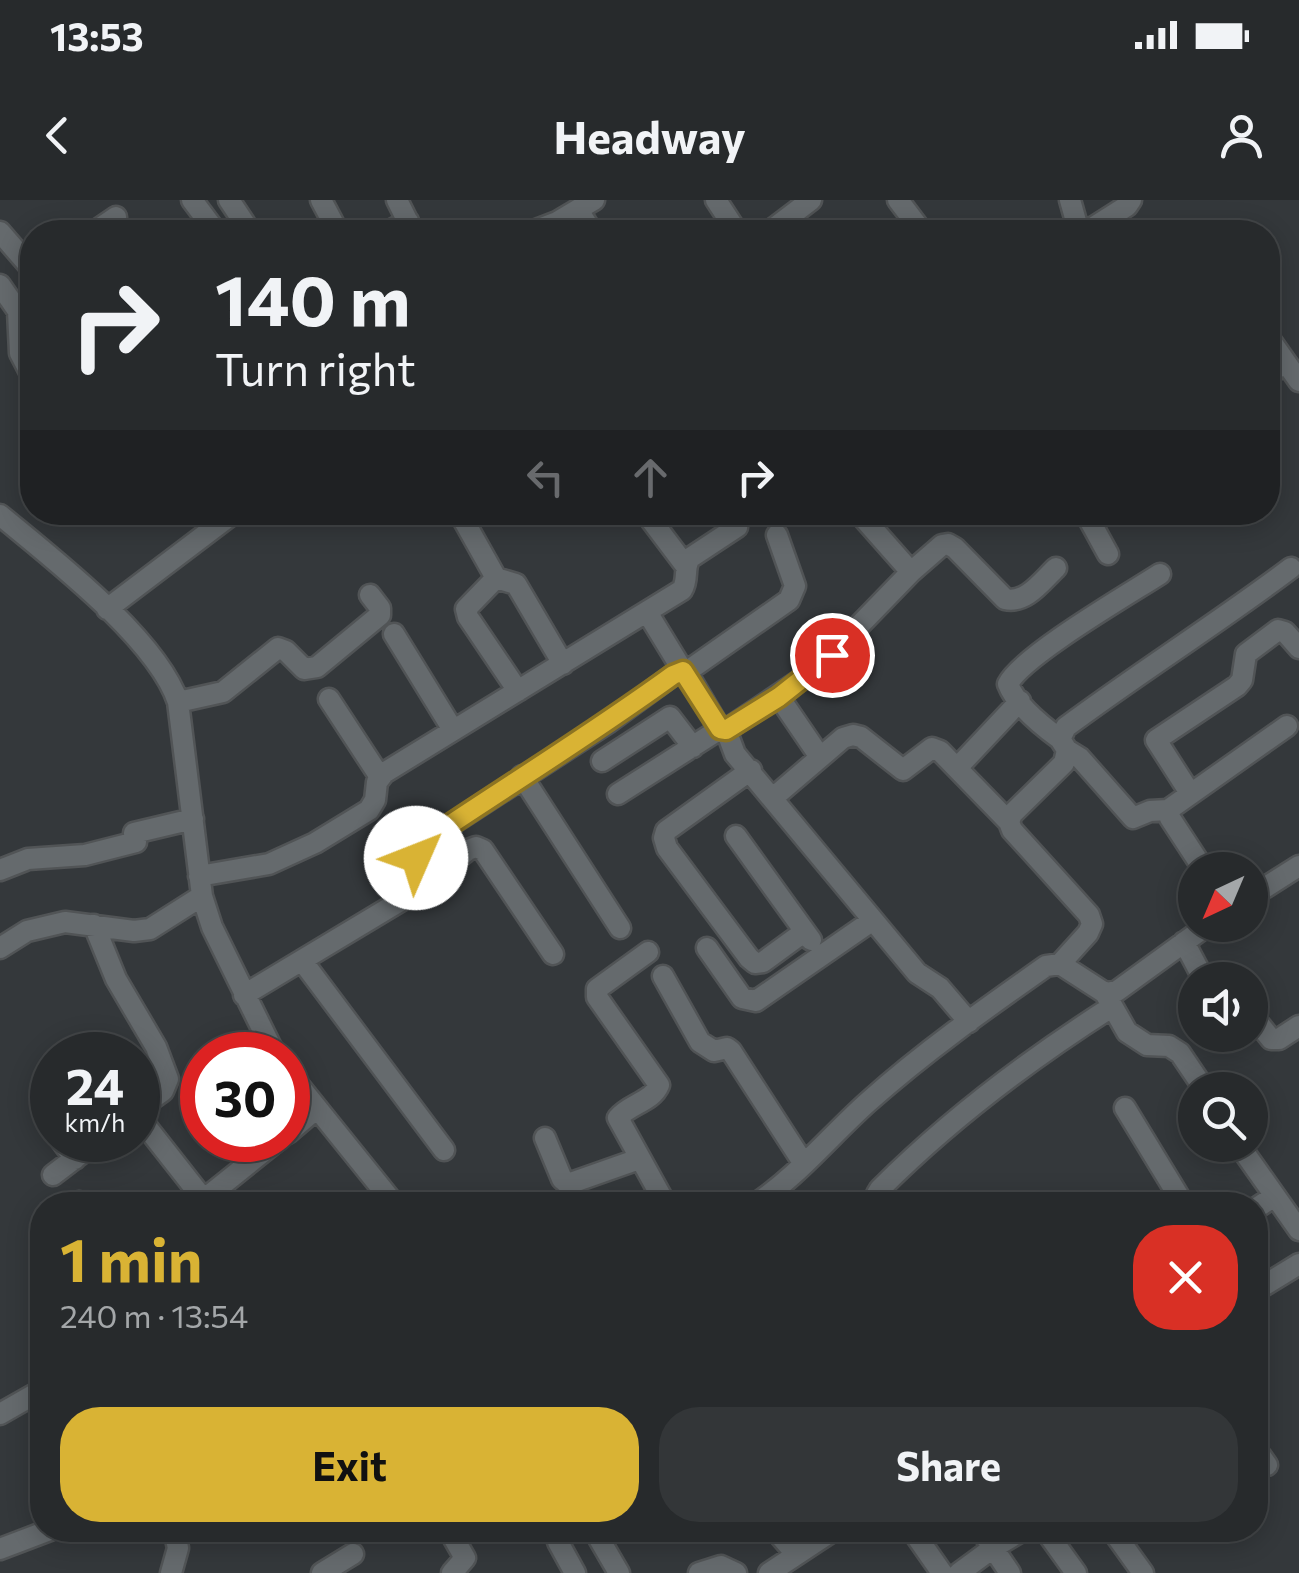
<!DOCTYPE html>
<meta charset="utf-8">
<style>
body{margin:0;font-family:Commissioner,sans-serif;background:#333638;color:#f1f3f6;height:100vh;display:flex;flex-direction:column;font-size:38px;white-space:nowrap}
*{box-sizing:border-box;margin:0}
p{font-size:32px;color:#a4a7a9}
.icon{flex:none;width:55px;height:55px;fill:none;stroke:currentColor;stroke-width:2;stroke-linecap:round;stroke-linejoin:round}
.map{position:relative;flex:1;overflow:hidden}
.drawer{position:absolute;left:30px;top:992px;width:1238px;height:350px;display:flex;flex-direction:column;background:#272a2c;border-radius:40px;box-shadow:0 5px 25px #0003,0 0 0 2px #434648}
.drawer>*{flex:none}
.hud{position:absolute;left:20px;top:20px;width:1260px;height:305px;border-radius:40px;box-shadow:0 5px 25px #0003,0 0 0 2px #434648;background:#272a2c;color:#f1f3f6;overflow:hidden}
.needle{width:65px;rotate:224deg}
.buttons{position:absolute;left:1178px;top:652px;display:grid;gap:20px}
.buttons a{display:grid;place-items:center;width:90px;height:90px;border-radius:50%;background:#272a2c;box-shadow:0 5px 25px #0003,0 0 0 2px #434648;font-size:50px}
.speed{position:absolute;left:30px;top:832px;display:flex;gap:20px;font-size:50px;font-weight:700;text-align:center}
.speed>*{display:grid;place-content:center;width:130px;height:130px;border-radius:50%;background:#272a2c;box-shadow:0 5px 25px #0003,0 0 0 2px #434648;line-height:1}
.speed small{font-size:25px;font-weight:400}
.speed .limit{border:15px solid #d22;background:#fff;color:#111}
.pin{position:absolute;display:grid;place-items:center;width:85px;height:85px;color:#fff;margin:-42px;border:5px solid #fff;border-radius:50%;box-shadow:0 2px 10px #0007}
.me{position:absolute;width:110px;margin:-55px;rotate:46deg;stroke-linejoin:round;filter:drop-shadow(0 0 8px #0008)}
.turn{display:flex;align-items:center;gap:35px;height:210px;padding:0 30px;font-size:45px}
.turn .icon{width:130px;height:130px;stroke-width:2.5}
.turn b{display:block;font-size:70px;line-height:85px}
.lanes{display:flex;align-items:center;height:95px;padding:0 30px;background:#0003;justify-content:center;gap:50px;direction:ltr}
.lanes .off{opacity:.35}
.round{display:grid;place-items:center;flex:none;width:105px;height:105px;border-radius:40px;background:#333638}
.overview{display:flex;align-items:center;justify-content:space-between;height:170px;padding:0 30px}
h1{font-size:60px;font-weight:700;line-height:75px;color:#d9b334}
.action{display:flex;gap:20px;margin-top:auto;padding:20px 30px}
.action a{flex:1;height:115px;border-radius:40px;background:#d9b334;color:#111;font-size:40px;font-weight:700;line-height:115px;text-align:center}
.action a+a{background:#333638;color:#f1f3f6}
.status{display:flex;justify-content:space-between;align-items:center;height:70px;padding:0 50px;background:#272a2c;direction:ltr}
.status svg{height:28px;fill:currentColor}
header{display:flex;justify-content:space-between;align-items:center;height:130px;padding:0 30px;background:#272a2c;font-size:45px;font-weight:700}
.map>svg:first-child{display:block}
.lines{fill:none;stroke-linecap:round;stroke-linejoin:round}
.minor-casing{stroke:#515456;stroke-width:25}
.minor{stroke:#656a6d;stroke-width:20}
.route-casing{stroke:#8d7422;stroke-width:25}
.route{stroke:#d9b334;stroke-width:18}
</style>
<div class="status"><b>13:53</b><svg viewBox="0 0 49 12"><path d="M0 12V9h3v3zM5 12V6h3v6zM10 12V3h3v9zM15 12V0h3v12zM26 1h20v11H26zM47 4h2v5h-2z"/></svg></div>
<header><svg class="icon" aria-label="back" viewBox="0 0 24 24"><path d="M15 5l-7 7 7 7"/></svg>Headway<svg class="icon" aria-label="person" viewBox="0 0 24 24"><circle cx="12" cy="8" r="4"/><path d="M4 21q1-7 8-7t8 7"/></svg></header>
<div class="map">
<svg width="1299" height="1373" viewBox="0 0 1299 1373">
<rect width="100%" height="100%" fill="#34383b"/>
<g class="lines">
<defs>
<path id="minor" d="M192,0l24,32
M229,0l16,24 -2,8
M321,0l17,32
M397,0l16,32
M716,0l21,32
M898,0l22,29
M1070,0l9,32
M578,10l14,22
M0,32l32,37
M94,32l22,-15
M388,32l20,-11
M531,32l26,-10 37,-22
M769,32l42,-32
M1086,32l41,-26 4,-6
M0,85l18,26 2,42 12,23
M1268,137l31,44
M1268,179l15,-20
M459,312l37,66 -30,31 2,8 50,74
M645,312l40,53
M858,312l53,60
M1085,312l23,42
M0,315c53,44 157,124 178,187l24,194 10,31 63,128
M496,378l20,6 47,80
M107,409l128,-97
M647,412l36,59 9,-3 97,-68 6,-14 -18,-51
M394,434l59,96
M779,497l41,60
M329,499l51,78
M178,502l45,-10 55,-44 8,3 18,18 13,-2 63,-52v-7l-10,-13
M726,530l9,24 138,166
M1060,539c-18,-13 -44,-34 -52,-55 14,-28 121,-90 152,-110
M1067,550l13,8 53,60 17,-7 18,-1
M602,561l68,-44 23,30
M957,568l63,-67
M751,570l-85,61 -2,7 3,10 82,110 6,5 8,-1 41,-30
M522,576l98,152
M1190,593l-34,-53 81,-54 5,-6 4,-26 32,-24 7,2 14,16
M618,594l102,-65
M774,597l69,-59 10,-3 8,2 42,33 29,-22 8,3 69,71
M736,636l75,104
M0,670l28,-11 57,-4 51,-13 -2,-9 59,-14
M1204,670l-34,-52 -2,-8 119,-84
M199,676l70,-12 46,-21 54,-33 6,-10 2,-18 7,-9 298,-183c7,-11 1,-22 8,-32l47,-31 -4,-15
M428,681l-12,-23 8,-16 185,-120 64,-47 10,-4 7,7 30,51 6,1 91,-61 94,-97 31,-27 6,-1 7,4 50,51c21,5 37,-18 51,-31
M1250,697l49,-31
M94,725l22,54 40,68 12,32 -5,12 -25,18
M1184,742l20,38
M0,748l27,-17 38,-9 69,9 16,-2 52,-33
M707,748l35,50 14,3 117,-81 44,53 23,15 29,34
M648,752l-51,37v8l62,88c-7,17 -30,19 -41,33l48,87
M303,762l141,188
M1060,764l28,-31 4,-9 -3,-9 -77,-85 -3,-8 3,-8 52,-51 3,-13 -7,-11 6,-12c74,-55 152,-104 225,-159
M663,776l37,66 14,9 13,-3 4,3 73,113
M244,795l173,-104 51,-41 8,-3 7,3 70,104
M1106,795l21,37 20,13 22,1 11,7 25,37
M1250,813l21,26h8l20,-13
M288,872l107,133
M52,905l-5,7 5,16
M1125,908l59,97
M138,916l66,84
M288,933l27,-23
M545,938l17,41 6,5 71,-25
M61,940l14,19
M1239,945l60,85
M53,975l46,-35
M79,1002l2,3
M197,1005l81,-65
M754,1005c43,-28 76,-69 114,-103 56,-50 117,-93 178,-136l14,-2 45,29 12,-2 91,-66
M884,1005l-7,-11 3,-5c70,-70 147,-128 230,-181
M1255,1009l18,-12
M1255,1091l44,-27
M0,1214l42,-24
M1255,1248l12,17
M449,1330l16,28 -13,15
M594,1330l25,43
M775,1330l21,24
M912,1330l30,43
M981,1330l12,18 30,-18
M1045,1330l31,43
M1112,1330l31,43
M558,1342l17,31
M0,1349l50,-19
M171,1373l7,-25 -4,-18
M322,1373l31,-19
M699,1373l22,-7 15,7
M769,1373l65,-43
M959,1373l34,-25 17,25"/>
</defs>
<use href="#minor" class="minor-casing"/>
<use href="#minor" class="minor"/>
</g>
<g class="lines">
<defs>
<path id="route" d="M416,658l8,-16c83,-56 168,-108 249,-167l10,-4 37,58 6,1 53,-33 53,-42"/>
</defs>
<use href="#route" class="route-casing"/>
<use href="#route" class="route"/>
</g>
</svg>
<div class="buttons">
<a><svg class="needle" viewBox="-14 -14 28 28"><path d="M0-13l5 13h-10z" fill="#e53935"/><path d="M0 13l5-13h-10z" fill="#a4a7a9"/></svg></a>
<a><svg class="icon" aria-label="sound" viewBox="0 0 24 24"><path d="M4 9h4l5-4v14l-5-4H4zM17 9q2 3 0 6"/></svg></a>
<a><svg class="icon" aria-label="search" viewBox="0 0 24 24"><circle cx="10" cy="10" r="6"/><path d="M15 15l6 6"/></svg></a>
</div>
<div class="speed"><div>24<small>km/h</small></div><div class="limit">30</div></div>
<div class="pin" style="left:832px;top:455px;background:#d93025"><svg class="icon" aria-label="arrive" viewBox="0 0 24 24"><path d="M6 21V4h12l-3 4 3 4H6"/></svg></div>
<svg class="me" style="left:416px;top:658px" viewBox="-20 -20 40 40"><circle r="19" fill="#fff"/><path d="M0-13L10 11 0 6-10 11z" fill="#d9b334"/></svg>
<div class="hud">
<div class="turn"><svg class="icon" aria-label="right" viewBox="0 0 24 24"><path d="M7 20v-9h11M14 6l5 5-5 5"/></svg><div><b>140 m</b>Turn right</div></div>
<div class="lanes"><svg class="icon off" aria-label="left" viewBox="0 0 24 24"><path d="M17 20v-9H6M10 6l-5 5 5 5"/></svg><svg class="icon off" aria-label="ahead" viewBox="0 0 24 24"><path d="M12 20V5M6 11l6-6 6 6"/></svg><svg class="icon" aria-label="right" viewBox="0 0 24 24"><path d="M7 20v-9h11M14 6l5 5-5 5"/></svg></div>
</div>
<section class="drawer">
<div class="overview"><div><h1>1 min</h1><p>240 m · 13:54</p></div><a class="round" style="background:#d93025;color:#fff"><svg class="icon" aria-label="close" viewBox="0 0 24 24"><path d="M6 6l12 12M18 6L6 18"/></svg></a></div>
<div class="action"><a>Exit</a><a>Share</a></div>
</section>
</div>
